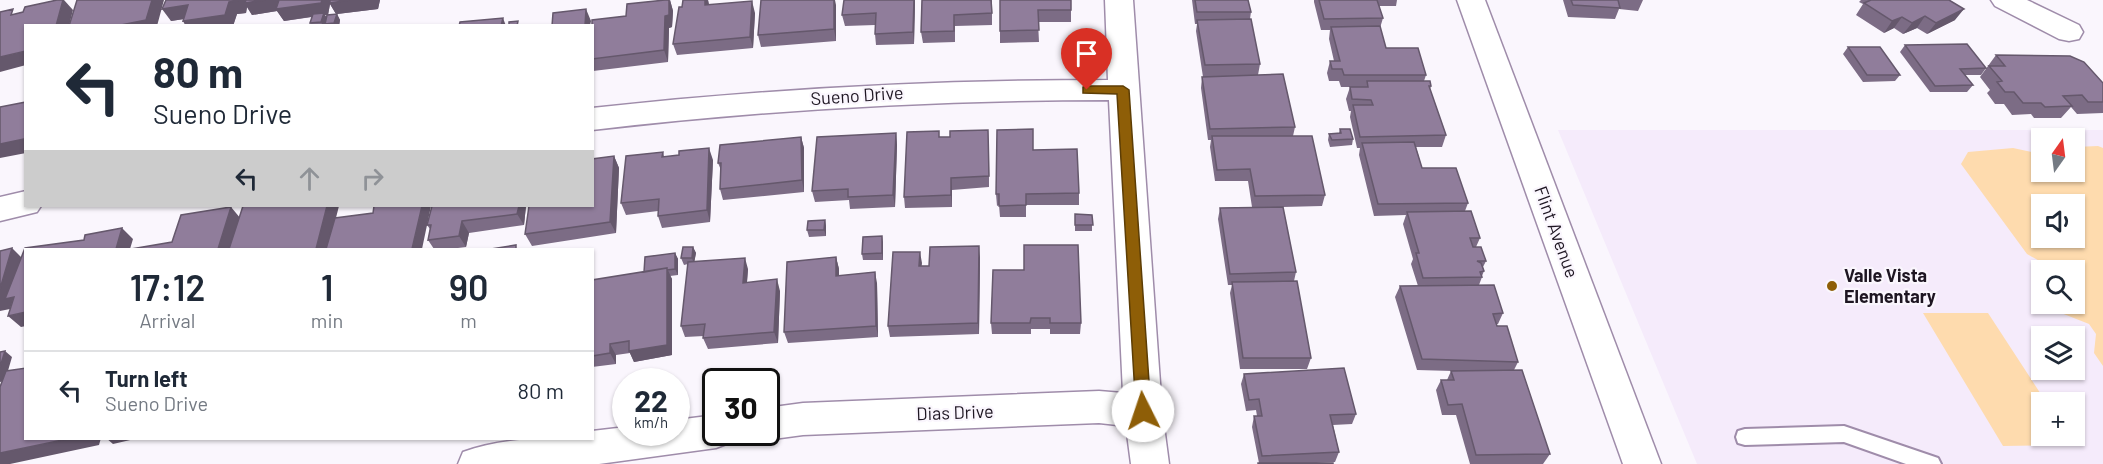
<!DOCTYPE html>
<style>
body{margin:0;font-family:Barlow,sans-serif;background:#f2f2f3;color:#1f2937;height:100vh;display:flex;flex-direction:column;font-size:22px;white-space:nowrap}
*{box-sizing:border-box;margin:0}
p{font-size:20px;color:#747a83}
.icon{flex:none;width:33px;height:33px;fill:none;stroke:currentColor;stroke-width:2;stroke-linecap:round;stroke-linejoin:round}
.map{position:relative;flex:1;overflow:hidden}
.side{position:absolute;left:24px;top:248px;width:570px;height:192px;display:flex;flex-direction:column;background:#fff;border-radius:0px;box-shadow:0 2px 4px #0004}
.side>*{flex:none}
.hud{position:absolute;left:24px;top:24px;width:570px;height:183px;border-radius:0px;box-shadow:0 2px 4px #0004;background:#fff;color:#1f2937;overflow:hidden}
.needle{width:39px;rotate:14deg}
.fabs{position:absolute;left:2031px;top:128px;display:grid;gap:12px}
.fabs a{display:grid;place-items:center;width:54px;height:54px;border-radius:0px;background:#fff;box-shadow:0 2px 4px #0004;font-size:30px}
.speed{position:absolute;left:612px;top:368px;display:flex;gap:12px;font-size:30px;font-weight:700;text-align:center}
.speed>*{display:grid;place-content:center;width:78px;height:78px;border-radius:50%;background:#fff;box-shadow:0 2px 4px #0004;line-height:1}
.speed small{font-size:15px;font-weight:400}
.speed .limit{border:3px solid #111;border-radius:9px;background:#fff;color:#111}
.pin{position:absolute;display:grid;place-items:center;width:51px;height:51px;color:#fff;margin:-62px -26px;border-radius:50% 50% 50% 0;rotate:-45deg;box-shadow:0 0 6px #0007}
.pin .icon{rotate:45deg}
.me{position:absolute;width:66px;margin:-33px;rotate:356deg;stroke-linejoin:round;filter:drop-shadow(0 0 4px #0008)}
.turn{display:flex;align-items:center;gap:21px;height:126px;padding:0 30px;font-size:27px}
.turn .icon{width:78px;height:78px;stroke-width:2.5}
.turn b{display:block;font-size:42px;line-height:51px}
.lanes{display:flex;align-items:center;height:57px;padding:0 30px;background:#0003;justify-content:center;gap:30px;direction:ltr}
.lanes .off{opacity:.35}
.eta{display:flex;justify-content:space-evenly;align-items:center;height:102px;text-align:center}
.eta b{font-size:36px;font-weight:600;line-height:42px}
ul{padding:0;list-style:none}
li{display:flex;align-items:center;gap:18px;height:78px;padding:0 30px;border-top:2px solid #e0e1e3}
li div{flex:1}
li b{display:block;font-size:22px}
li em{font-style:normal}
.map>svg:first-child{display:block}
.built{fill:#f5ebfb;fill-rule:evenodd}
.green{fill:#fedbae;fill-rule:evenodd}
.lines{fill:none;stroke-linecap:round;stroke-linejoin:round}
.service-casing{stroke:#9f8caa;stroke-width:4}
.minor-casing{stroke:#9f8caa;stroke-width:3}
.tertiary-casing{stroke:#9f8caa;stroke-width:3}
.service{fill:#fff;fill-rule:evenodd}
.minor{fill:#fff;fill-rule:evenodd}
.tertiary{fill:#fff;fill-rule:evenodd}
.wall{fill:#7c6c85;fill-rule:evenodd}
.shaded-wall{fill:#65586c;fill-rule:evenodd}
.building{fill:#907d9b;stroke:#65586c;stroke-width:1.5}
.route{fill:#8e5e07;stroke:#5c3d05;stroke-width:1.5}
.poi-dot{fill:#8e5e07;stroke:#faf6fd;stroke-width:2}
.labels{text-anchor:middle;stroke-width:4.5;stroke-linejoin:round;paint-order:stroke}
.street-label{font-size:18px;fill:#1e1622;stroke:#faf6fd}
.poi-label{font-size:18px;font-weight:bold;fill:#1e1622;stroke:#faf6fd;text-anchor:start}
</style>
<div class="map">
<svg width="2103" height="464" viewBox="0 0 2103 464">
<rect width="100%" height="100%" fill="#faf6fd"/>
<path class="built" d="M1558,130h545v334h-406zM2042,138h32v33h-32zM2042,204h32v33h-32zM2042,270h32v33h-32zM2042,336h32v33h-32zM2042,402h32v33h-32z"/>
<path class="green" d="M2098,146l5,2v218l-9,-13 2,-19 -7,-10 -33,-13 5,-8h13v-33h-26l-5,-7 -16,-9 -66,-90 7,-12 45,-4 28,6 1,17h32l1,-24zM2042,204h32v33h-32z
M1923,313h65l58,89h-4v33h26l6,10 -71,1z"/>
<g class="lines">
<defs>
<path id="service" d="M1844,426l94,32 3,6h-35l-62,-22 -99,3 -7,-2 -2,-6 2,-6 7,-2z"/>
<path id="minor" d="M1105,0h28l29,411 7,53h-38l-5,-38 -27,-3 -296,12 -37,5 -13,-4 -2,-4h15v-24l37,-5 296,-12 24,2 -14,-293c-173,0 -345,10 -517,30v-22c172,-19 343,-28 516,-28z
M1991,0h36l52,25 4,7 -4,7 -10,2 -10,-2 -64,-33z
M26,191v15h15l-4,6 -37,9v-24z
M716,415v17h18l-5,11 -13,5 -117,16h-141l5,-12c41,-15 87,-14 129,-14v-7l34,-4v5h50v-12z"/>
<path id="tertiary" d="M1457,0h28l176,464h-38z"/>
</defs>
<use href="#service" class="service-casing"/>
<use href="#minor" class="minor-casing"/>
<use href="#tertiary" class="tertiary-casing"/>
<use href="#service" class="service"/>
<use href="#minor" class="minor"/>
<use href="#tertiary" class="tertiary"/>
</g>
<path class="wall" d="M166,0h214l-2,9 -41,5 3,6 -1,6h-28l-1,-3 2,-6 -28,4 -7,-10 -25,4 -5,-8 -1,6 -9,1 -4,12h-47l-3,-5 1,-2 -13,2zM330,4l6,10 -10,3 -1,-2h3z
M670,0l3,11 -1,16 -3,1 -1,34 -75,9 -1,-45 34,-10z
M708,0l1,5 46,8 -2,35 -76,7 -4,-11z
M915,0l-1,44 -38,1 -1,-11v-9l-30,1 -3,-11z
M922,0h70v25l-37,1v16l-32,1 -2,-11z
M1000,0l71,10v12h-33l1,20 -39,1z
M1192,0h56l3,12 -1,7 10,45 -2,11 37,52 -2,9 32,59 -3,11 -39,1 13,65 -2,9 17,77 -4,11h-67l-10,-76 2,-8h-4l-10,-66 2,-11 32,-1 -4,-26h-33l-5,-34 1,-7h-3l-7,-52 1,-11h1l-7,-46 1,-7h-2z
M1314,0h83l-1,6h-17l4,12 -3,10 6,20 40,27 -2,6 7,5 -1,3 16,46 -4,12h-26l6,21 46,35 -3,8 15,27 -4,9 10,14 -3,6 1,4 -2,5v1l-3,8 24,28 -5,11h-2l22,38 -4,8 36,84 -7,10h-73l-14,-49h-14l-6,-25 5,-10h6l4,-9h2l-36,-1 -22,-73 5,-11h18l-7,-22 2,-5 -10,-35 3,-9 -32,1 -15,-61 1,-7h-3l-7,-31 1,-6h-2l-3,-12 4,-12h15h-24l-2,-6h-10l-2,-8 3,-12h4l-5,-22 1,-9h-9l-7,-28z
M1563,0h80l-5,11 -19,-2 -4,10 -47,-2z
M1861,0h88l6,20 -28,14 -10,-6 -14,6 -9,-6 -10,5 -28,-18 7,-11 -4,-2z
M836,5v36l-75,6 -3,-12z
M1905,45l81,23 -5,7h-16l8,10 -6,7h-37l-30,-40z
M1848,47l52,28 -5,6 -32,1 -20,-28z
M1996,55l107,28v30l-26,1 -6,-7 -10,11h-27l-3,-4 -19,1 -8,-11h-9l-8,-11 3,-3 -10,-13z
M1340,129l13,10 -1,6 -22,2 -2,-7 1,-6 10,-1z
M896,133l1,12 -2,62 -45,2 -1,-9 -34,2 -3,-11z
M801,137l3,11v44l-81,8 -3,-11 1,-19 -3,-7z
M939,137l50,4v46l-37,3v17l-47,1 -1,-11z
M1034,150l45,43v12h-53v12h-26l-1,-12 -2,1 -1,-12z
M663,152l1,4 49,4 -3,62 -48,6 -4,-12v-5l-32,4 -5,-12z
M614,156l5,12 -3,65 -84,13 -7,-12 67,-28z
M432,206h94l-2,19 -55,8 -3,14 -16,2h-16l-6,-9 2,-11 -3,-4z
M1075,214l17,1v16h-17z
M825,220l1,6v10l-17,1 -2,-7z
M883,242v18h-20l-1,-6z
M693,247l3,6 -2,9 54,7 -1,13 33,9 -2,52 -70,6 -5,-11 1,-2 -19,1 -4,-11 7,-62 -4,1 -3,-7z
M675,253l3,6v16l-8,1 2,3v76l-38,7 -4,-9 -14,2v9l-24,3v-87l52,-8z
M836,257l3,12v7l38,7 1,54 -90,6 -4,-11z
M980,257l-1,77 -89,3 -2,-11 34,-63 -1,3h8z
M993,270l88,53 -1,11h-30v-5h-19v5h-39l-1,-11z
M1244,374l112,40 -4,10 -19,1 6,27 -4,10 -19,1h-57l-7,-36 2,-11h3l-1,-6 -10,1 -5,-27z"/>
<path class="shaded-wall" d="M63,0h1l9,10 -4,16h-13z
M152,0h12l-7,26h-41z
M238,0h142l-2,9 -41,5 3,6 -1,6h-16l-2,-4 2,-7 -39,6 -7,-10 -25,4 -5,-8 -1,6 -9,1 -4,12h-47l-3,-5 46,-19zM330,4l6,10 -8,6 -3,-5h3z
M670,0l3,11 -1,16 -3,1 -1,34 -4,-12 1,-34z
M705,0h3l1,5h-4z
M834,0h1l1,5v36l-2,-12z
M914,0h1l-1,44 -1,-12z
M752,1l3,12 -2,35 -3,-11z
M188,5l9,12 -26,4 -9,-12z
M586,9l5,12 -1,5h-5z
M1964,9l-9,11 -28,14 9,-11z
M1925,16l-8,12 -14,6 9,-11z
M1902,17l-8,11 -10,5 8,-12z
M503,18l3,8h-5z
M26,51v14l-26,7v-15z
M896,133l1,12 -2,62 -2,-12z
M26,136v17l-26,5v-14z
M801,137l3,11v44l-2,-12z
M709,148l4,12 -3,62 -3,-12z
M614,156l5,12 -3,65 -6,-11z
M951,178l1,12v17l-1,-12z
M327,206h12l-11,43h-12z
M422,206h9l-9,43h-10z
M519,206h7l-2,19 -7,-11z
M231,207l10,12 -10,30h-13z
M825,220l1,6v10l-2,-6z
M462,221l7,12 -3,14 -7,-11z
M122,228l11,11 -3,10h-14z
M882,236l1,6v18l-1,-7z
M979,246l1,11 -1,77 -1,-11z
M693,247l3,6 -2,11 -2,-6z
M12,248l12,12 -10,37 -4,12 -10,2v-22z
M920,252l2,11 -2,14 -1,-11z
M675,253l3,6v16l-3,-6z
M836,257l3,12v18l-3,-11z
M745,258l3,11 -2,25 -3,-11z
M667,268l5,11v76l-38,7 -5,-11z
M875,272l2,11 1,54 -2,-11z
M777,279l3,12 -2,52 -4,-11z
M26,312v14l-5,1 -13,-11z
M610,344l6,11v9l-6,-11z
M5,351l7,6 -7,24 -5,1v-15z
M72,438h29l-2,7 -89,19h-10v-11z
M106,438h33l-26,6z"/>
<path class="building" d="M57,0h6l-7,26h-30v25l-26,6v-45l13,-3 -2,6 12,-3 2,-5z
M77,0h75l-6,20 -30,6h-47z
M166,0h72v1l-9,1 -4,13 -42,6 5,-16 -26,4z
M246,0h19l-20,3z
M279,0h43l-1,3 -45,6z
M330,0h19l-19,3z
M665,0h4v15l-4,1 -1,34 -72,9v-39l34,-4 1,-12z
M683,0h22v5l47,-4 -2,36 -77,7 6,-37h3z
M761,0h73v29l-76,6z
M844,0h70l-1,32 -38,2 1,-21 -34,2z
M922,0h69l1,13 -38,2v16l-33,1z
M1000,0h71v10h-33l1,20 -39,1z
M1195,0h53l3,12h-54z
M1319,0h58l6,18 -59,1z
M1571,0h47l2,8 -47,-3z
M1871,0h78l15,9 -28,14 -11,-7 -13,7 -10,-6 -10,4 -28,-18z
M586,9l-1,17h-33l1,-13z
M324,13l-3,9 -11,1 3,-9z
M337,14l-3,9 -9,1 2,-9z
M503,18l-2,8h-42l1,-4z
M1251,19l9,45 -55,1 -8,-45z
M518,21l-1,5h-8v-4z
M1380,26l6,22h32l8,27h-82l-2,-6h-10l-2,-8h10l-9,-34z
M1967,44l19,24 -26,1 13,16 -38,1 -30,-41z
M1848,47h32l20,28h-33z
M1996,55l74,1 14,6 19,21v19h-15l-6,-7 -19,1 9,10 -27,1 -4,-4h-18l-9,-11h-9l-8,-10 5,-1 -13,-15h16z
M1283,74l12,53 -85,2 -8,-52z
M1367,81h63l1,5h-2l17,49 -86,2 -7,-32h20l-2,-5 -19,-1 -2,-12h18z
M26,102v34l-2,3 -24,5v-37z
M1033,129v21l44,-1 2,44 -53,1v11l-27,1v-12h-3l1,-64z
M1340,129h10l3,10 -21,1 -3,-6 12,-1z
M988,130l1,46 -38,2v17l-47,2 3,-65 32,-1v6h11v-6z
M896,133l-3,62 -45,2v-8l-36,2 5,-54z
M1212,136h100l13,59 -70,1 -5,-27 -33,1z
M801,137l1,43 -82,9 1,-26h-3l2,-18z
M1414,142l8,26h34l12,35 -90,1 -16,-61z
M709,148l-2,62 -49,6 1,-17 -38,4 5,-47 37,-4 -1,5 17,-2v-4z
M614,156l-4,66 -85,12 4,-28h63v-47z
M243,206h84l-11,43h-87z
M374,206h48l-10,43h-86l9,-31 38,-5z
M432,206h87l-2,8 -55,7 -3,15 -31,4 3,-15h-4z
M231,207l-13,42h-87l41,-7 9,-27z
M1283,207l13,65 -66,2 -10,-66z
M1471,211l9,27h-10l3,9h8l5,14h-9l4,2 3,8 -4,1 2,5 -59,1 -7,-25h3l-12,-41z
M1075,214l17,1 1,10h-18z
M825,220l-1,10h-17l1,-9z
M122,228l-6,21h-90v63l-18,4 6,-19 -9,2 20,-51 59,-8 1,-5z
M882,236v17l-20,1 1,-17z
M516,245v4h-25z
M1024,245h54l3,78h-31v-5h-19l-1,5h-39l2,-53h31z
M979,246l-1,77 -90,3 5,-74h27l-1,14h10l1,-19z
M683,247h10l-1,11h-11z
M12,248l-12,41v-38z
M675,253v16l-8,1v-2l-23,4 1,-15z
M836,257v19l39,-4 1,54 -92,6 3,-70z
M745,258l-2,25 34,-4 -3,53 -71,6 2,-14 -24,2 7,-64z
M667,268v77l-38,6v-10l-19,3v9l-18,3v-76z
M1297,281l14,77h-68l-11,-76z
M1494,285l9,28 -10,1 4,12h10l11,36 -96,-3 -22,-73z
M5,351l-5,16v-15z
M26,368v70h46l-72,15v-66l6,-16z
M1344,368l12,46 -26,1 9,37 -77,4 -8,-40h8l-3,-17 -10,1 -5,-26z
M1522,370l28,84 -74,1 -14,-51 -14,1 -7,-25h13l-3,-9z
M1258,463h75v1h-75z"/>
<path class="route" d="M1087,86h36l6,4 22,321 -2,5 -6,2 -5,-2 -2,-5 -19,-317 -34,-1v-6z"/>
<circle class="poi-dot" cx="1832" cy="286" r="6"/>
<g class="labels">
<g class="street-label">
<text transform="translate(857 96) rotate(-4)" y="6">Sueno Drive</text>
<text transform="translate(1556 232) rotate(70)" y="6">Flint Avenue</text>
<text transform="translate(955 413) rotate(-2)" y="6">Dias Drive</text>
</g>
<g class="poi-label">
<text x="1844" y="282">Valle Vista<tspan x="1844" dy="21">Elementary</tspan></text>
</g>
</g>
</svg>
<div class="fabs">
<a><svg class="needle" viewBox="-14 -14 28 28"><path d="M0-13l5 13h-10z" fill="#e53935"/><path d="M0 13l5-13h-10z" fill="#747a83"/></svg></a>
<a><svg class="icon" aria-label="sound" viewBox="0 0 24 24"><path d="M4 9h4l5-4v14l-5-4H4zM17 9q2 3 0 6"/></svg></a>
<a><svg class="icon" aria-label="search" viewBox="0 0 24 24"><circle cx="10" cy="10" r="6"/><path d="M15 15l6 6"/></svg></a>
<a><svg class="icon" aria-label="layers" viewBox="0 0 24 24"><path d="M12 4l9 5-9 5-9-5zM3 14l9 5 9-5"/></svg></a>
<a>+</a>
</div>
<div class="speed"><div>22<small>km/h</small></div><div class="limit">30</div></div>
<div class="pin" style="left:1087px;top:90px;background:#d93025"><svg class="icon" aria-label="arrive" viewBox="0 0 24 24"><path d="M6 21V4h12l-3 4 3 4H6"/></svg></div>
<svg class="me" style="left:1143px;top:411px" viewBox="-20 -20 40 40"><circle r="19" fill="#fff"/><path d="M0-13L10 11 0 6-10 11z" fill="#8e5e07"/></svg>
<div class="hud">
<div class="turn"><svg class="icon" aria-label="left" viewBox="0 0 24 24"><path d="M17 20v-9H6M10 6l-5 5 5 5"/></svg><div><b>80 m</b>Sueno Drive</div></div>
<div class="lanes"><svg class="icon" aria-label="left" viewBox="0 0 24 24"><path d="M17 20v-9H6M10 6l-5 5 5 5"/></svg><svg class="icon off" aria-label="ahead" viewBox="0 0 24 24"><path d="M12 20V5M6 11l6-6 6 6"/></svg><svg class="icon off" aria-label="right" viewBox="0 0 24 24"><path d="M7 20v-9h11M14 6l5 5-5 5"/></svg></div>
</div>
<section class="side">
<div class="eta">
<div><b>17:12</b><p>Arrival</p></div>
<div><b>1</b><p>min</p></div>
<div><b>90</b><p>m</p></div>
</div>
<ul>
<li><svg class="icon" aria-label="left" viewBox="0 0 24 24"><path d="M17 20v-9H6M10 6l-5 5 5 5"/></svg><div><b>Turn left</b><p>Sueno Drive</p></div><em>80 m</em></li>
</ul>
</section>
</div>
